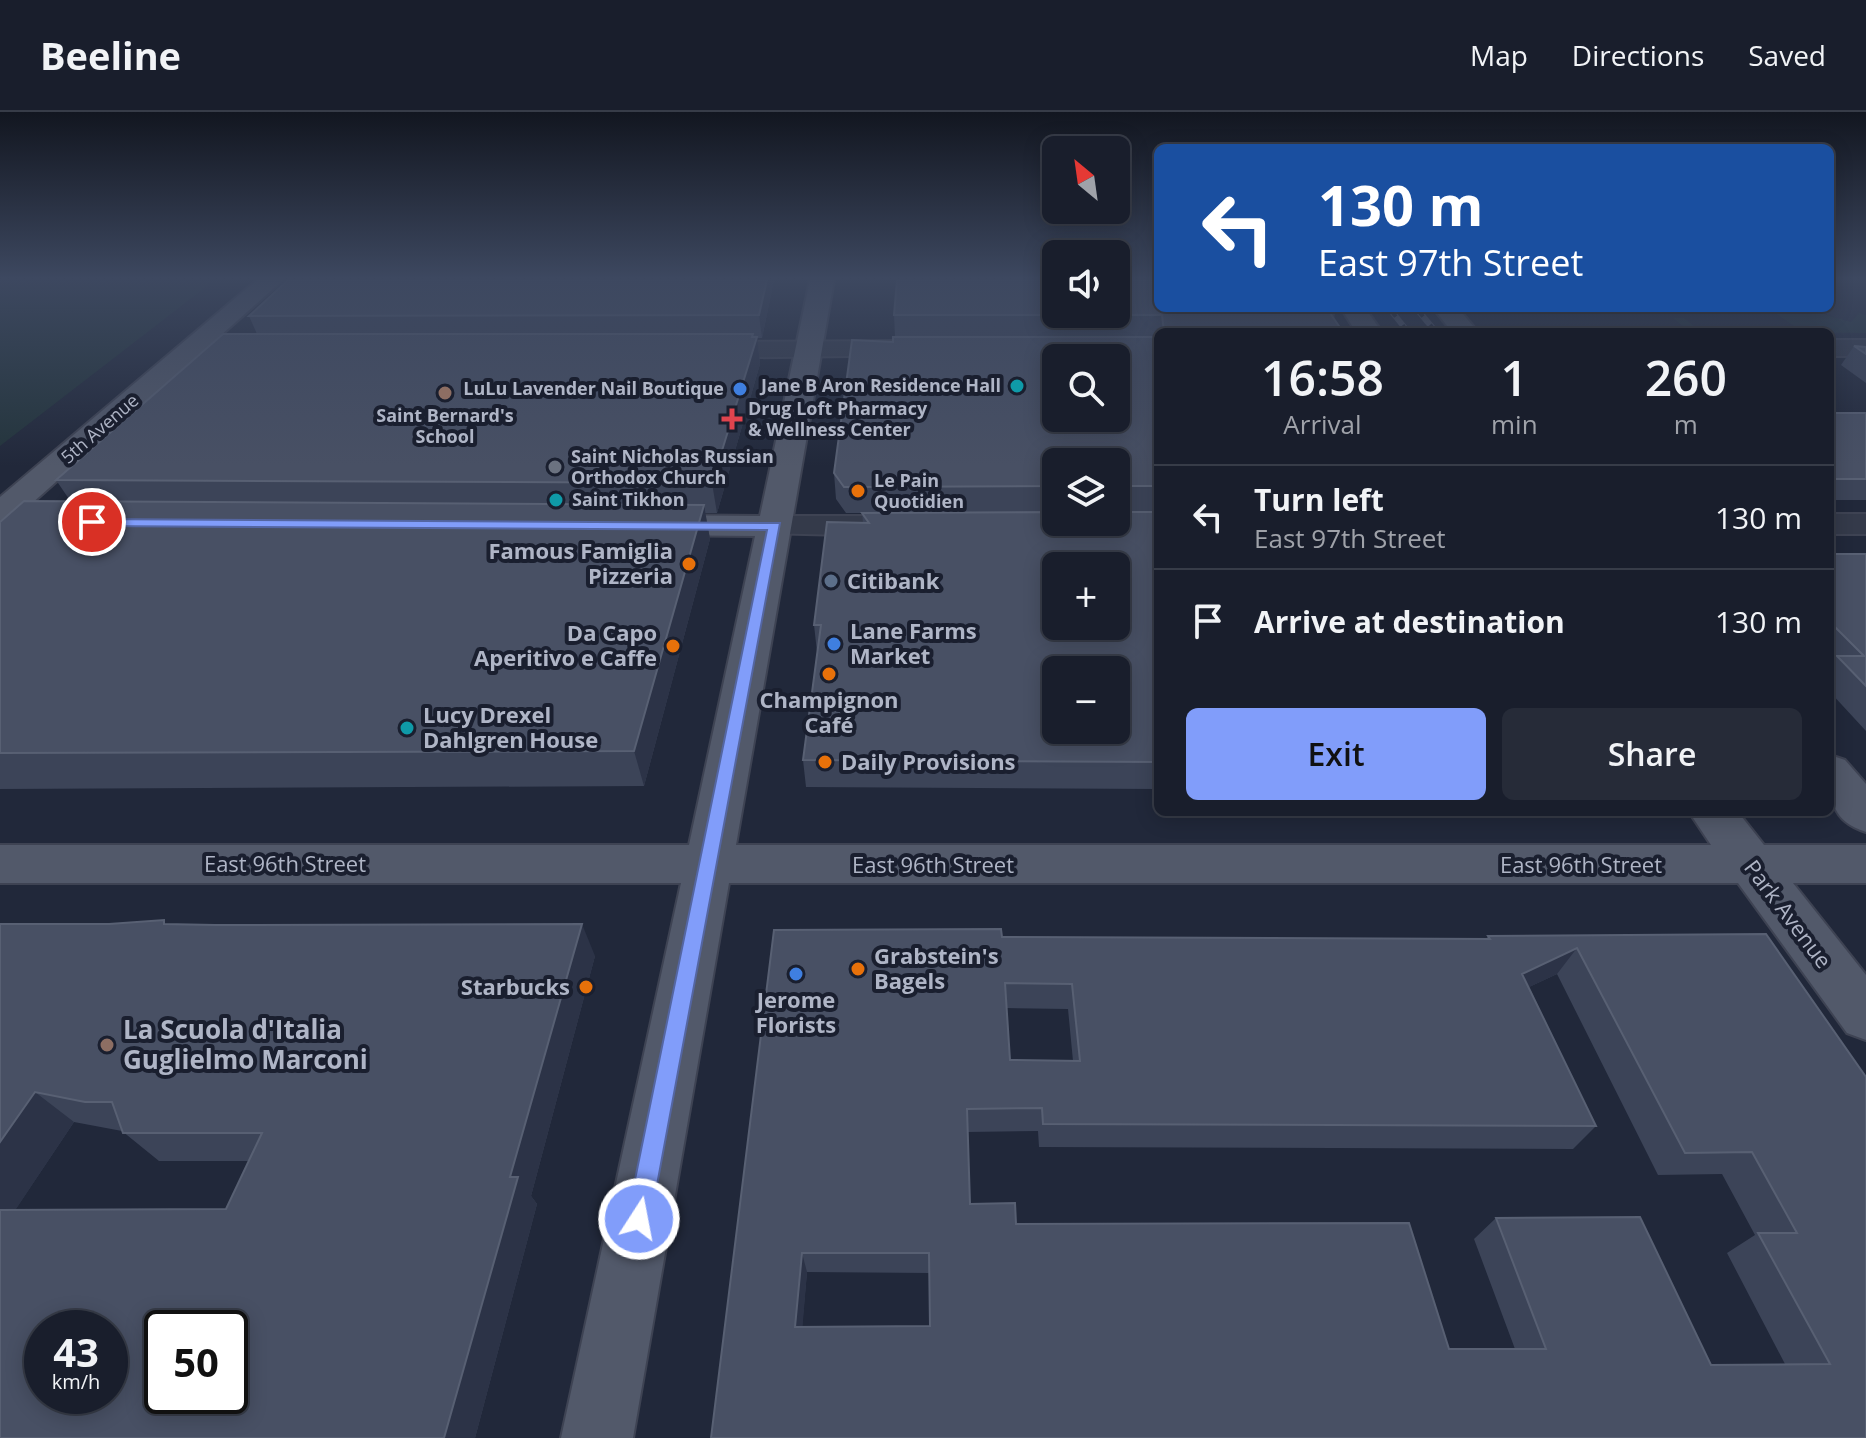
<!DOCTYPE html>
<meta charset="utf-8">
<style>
body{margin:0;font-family:"Open Sans",sans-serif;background:#262b38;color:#f1f3f6;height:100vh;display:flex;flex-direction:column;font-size:30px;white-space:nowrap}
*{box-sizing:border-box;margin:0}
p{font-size:26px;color:#9fa2a9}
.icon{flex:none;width:44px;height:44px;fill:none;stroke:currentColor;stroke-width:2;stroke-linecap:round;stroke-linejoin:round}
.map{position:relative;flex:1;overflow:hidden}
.panel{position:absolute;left:1154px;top:216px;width:680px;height:488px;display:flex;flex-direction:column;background:#191e2c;border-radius:12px;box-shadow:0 4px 20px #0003,0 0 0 2px #373c48}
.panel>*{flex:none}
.hud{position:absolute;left:1154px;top:32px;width:680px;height:168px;border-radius:12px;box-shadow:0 4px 20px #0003,0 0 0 2px #373c48;background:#1a4fa0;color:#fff;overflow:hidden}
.needle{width:52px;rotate:331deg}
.buttons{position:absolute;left:1042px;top:24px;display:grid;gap:16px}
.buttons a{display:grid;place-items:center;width:88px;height:88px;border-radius:12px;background:#191e2c;box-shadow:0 4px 20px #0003,0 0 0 2px #373c48;font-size:40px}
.speed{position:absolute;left:24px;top:1198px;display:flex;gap:16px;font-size:40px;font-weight:700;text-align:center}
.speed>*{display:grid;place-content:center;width:104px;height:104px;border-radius:50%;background:#191e2c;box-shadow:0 4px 20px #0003,0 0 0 2px #373c48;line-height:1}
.speed small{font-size:20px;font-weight:400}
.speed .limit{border:4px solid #111;border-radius:12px;background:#fff;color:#111}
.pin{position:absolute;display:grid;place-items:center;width:68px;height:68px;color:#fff;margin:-34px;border:4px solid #fff;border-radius:50%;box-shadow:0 2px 8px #0007}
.me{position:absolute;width:88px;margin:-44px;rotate:11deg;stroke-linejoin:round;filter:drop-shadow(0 0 6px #0008)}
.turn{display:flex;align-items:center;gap:28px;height:168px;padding:0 32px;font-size:36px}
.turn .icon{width:104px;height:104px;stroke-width:2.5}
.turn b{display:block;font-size:56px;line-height:68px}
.eta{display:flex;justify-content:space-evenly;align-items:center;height:136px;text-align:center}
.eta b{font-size:48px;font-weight:600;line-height:56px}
.button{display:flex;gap:16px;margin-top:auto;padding:16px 32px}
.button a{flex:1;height:92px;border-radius:12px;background:#819dfa;color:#111;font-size:32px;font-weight:600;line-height:92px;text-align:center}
.button a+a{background:#262b38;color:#f1f3f6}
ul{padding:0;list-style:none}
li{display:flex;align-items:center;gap:24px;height:104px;padding:0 32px;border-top:2px solid #373c48}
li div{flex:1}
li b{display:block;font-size:30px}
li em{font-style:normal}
header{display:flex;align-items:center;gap:48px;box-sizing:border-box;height:112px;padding:0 40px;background:#191e2c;border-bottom:2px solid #373c48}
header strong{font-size:38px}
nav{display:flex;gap:44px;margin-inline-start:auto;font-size:28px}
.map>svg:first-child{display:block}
.green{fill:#23343b}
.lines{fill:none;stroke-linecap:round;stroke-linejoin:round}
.minor-casing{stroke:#3e4353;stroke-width:4}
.major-casing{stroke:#3e4353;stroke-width:4}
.minor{fill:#343a4a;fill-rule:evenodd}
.major{fill:#52596a;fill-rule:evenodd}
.rail-casing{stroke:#565d71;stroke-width:6}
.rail{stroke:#1a1f2f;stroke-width:4;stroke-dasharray:11;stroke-linecap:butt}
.wall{fill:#3c4458;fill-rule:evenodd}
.shaded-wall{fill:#2c3347}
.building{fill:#485064;stroke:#586073;stroke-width:2;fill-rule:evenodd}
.route{fill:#819dfa;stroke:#5466a2;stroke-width:2}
.culture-dot{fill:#0f9aa8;stroke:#1a1f2f;stroke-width:3}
.shop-dot{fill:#3f7fe0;stroke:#1a1f2f;stroke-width:3}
.education-dot{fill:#8d6e63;stroke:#1a1f2f;stroke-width:3}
.health-dot{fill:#e0444e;stroke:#1a1f2f;stroke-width:3}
.worship-dot{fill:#6b7280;stroke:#1a1f2f;stroke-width:3}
.food-dot{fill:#e8710a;stroke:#1a1f2f;stroke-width:3}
.service-dot{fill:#5c6f8a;stroke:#1a1f2f;stroke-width:3}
.labels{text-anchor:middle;stroke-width:8;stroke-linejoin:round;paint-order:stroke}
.far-poi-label{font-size:18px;font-weight:bold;fill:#afb5c6;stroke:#1a1f2f;text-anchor:start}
.far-street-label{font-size:18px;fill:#afb5c6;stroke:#1a1f2f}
.poi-label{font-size:22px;font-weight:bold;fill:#afb5c6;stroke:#1a1f2f;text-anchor:start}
.street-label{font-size:22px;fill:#afb5c6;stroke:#1a1f2f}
.near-poi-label{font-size:26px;font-weight:bold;fill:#afb5c6;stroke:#1a1f2f;text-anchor:start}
</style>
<header>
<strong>Beeline</strong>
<nav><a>Map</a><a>Directions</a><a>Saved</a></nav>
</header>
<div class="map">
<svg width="1866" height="1326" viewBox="0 0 1866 1326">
<rect width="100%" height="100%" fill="#21283a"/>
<path class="green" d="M0,168h215l-215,166z
M1768,196h34l49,14 8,-9 7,2v18l-176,-1 -17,-14h11l11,9 99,-1z"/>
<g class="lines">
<defs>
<path id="minor" d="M1830,228h36v16h-36z
M912,229l9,2 4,6 -4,6 -224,3 -9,-2 -4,-6 4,-6 9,-2z
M1830,402h36v20h-36z
M775,404h113l12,3 5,7 -5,7 -12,3 -125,-3 -5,-7 5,-7z"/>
<path id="major" d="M257,168h26l-271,241 -12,3v-27z
M810,168h24l-98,565h975l-22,-33h49l26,33h102v38h-73l73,92v65l-19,-7 -109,-150h-1009l-96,555h-72l120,-555h-681v-38h689l66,-309 -109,-1 -12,-3 -5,-7 5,-7 12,-3 114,1z
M1341,196h24l17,24h-26z
M1433,196h25l20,24h-26z
M1830,643l15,5 21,24v48c-40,-12 -36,-41 -36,-77z"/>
</defs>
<use href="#minor" class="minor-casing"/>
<use href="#major" class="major-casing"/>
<use href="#minor" class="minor"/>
<use href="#major" class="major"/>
<defs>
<path id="rail" d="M1389,196l19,24
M1416,196l20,24"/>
</defs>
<use href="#rail" class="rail-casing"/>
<use href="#rail" class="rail"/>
</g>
<path class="wall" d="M774,168l-12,58h-5l3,26 -43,149h-12l5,26 -66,247 -644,3v-267l71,-20 -15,-22 201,-146 -8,-18z
M1336,197l-2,10 9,13h-185v457l-352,-2 -3,-27 14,-108 -3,-27 49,-102 -1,-10h-16l-10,-14 -2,-26 61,-136 -1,-22zM1056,350h60v60l-60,-10z
M1854,234l12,1v36l-25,-18z
M1830,301h36v87h-36z
M1830,442h36v177l-36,-39z
M0,812h168l427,32 -64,240 6,8 -62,234h-475zM74,1010l48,9 37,30h90l-23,48 -211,1z
M774,818l228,7 484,2 2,-3 278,-2 100,504h-1155zM1557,862l101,201 64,-1 33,61 -28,18 58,111 -74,1 -215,-147 -22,21 41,110h-66l-433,-125 -46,-20 -3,-72 71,-1 1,16 534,2 23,-23 -67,-139zM1006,896l62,1 5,52 -63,-1zM807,1160l123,1v53l-128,1z"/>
<path class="shaded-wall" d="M767,168h7l-12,58 -3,-23z
M753,222l1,10 3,-7 3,27 -43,149 -5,-30z
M1120,374l-4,26 1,-19z
M704,393l6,34 -66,247 -10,-35z
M582,812l13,32 -64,240 6,8 -62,234h-31l66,-261z
M1577,836l-20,26 -53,25 18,-25z
M35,980l39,30 -66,99 -8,8v-87z
M802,1141l5,19 -6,73 -6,-18z"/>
<path class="building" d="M288,168h479l-8,35 -510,1z
M897,168h159v34h60v-34h42v28h177l1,1 -8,1 15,22h-179l-2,-17h-268z
M223,222h530l-1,3h5l-45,146 -656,-3z
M893,225h265v149h-38l-4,7v-31h-60v24l-212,1 -10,-14 18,-133 41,2zM1056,246h60v60h-60z
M1854,234l12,1v7z
M1830,301h36v66h-36z
M24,389l680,4 -70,246 -634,2v-231z
M1056,400v10h60v-10h42v250l-355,-2 18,-135h-7l13,-103 42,1 -7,-10zM1056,454h60v60h-60zM1056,558h60v60h-60z
M1830,442h36v132l-29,-30h27l-34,-34z
M164,808v4l51,1 367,-1 -72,253h8l-74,261h-444v-228l226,-1 36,-76h-139l-11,-31h-27l-50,-10 -35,50v-218h109zM42,1216h68v68h-68zM162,1216h68v68h-68z
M1001,817l1,8 488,2 -2,-3 278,-2 100,143v361h-1155l63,-508zM1577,836l108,205 67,-1 45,81h-39l72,131 -119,1 -71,-148 -144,1 50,131h-97l-40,-126 -393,1 -1,-21 -45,1 -3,-95 75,-1 1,16 553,2 -74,-152zM1005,871l67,1 8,77 -70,-1zM802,1141h127l1,73 -135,1z"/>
<linearGradient id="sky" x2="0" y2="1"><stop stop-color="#121620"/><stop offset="0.47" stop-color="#3d4860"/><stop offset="1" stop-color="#3d4860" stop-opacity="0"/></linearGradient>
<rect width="1866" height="354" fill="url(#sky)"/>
<path class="route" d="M87,407l693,4 -131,705 -10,3 -9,-3 -3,-9 140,-689 -675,-4 -5,-1z"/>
<g class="culture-dot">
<circle cx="1017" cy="274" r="8"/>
<circle cx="556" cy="388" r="8"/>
<circle cx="407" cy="616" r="8"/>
</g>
<g class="shop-dot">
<circle cx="740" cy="277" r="8"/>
<circle cx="834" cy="532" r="8"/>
<circle cx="796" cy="862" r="8"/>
</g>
<g class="education-dot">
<circle cx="445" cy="281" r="8"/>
<circle cx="107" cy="933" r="8"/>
</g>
<path class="health-dot" d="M728 295h8v8h8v8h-8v8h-8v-8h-8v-8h8z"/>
<circle class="worship-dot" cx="555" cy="355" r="8"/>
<g class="food-dot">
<circle cx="858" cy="379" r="8"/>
<circle cx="689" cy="452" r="8"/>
<circle cx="673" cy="534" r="8"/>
<circle cx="829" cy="562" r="8"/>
<circle cx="825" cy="650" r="8"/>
<circle cx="858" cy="857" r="8"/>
<circle cx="586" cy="875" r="8"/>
</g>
<circle class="service-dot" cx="831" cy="469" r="8"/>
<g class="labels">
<g class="far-poi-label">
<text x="1001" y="280" text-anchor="end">Jane B Aron Residence Hall</text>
<text x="724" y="283" text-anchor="end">LuLu Lavender Nail Boutique</text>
<text x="748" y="303">Drug Loft Pharmacy<tspan x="748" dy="21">&amp; Wellness Center</tspan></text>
<text x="445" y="310" text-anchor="middle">Saint Bernard's<tspan x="445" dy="21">School</tspan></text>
<text x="571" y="351">Saint Nicholas Russian<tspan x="571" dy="21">Orthodox Church</tspan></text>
<text x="874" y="375">Le Pain<tspan x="874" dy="21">Quotidien</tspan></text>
<text x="572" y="394">Saint Tikhon</text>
</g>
<g class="far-street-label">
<text transform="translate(100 317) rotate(-41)" y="6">5th Avenue</text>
</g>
<g class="poi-label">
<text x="673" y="447" text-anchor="end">Famous Famiglia<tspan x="673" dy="25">Pizzeria</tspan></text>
<text x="847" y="477">Citibank</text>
<text x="850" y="527">Lane Farms<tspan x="850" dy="25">Market</tspan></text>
<text x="657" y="529" text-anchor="end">Da Capo<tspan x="657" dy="25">Aperitivo e Caffe</tspan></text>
<text x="829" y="596" text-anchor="middle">Champignon<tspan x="829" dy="25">Café</tspan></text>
<text x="423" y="611">Lucy Drexel<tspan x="423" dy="25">Dahlgren House</tspan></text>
<text x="841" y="658">Daily Provisions</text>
<text x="874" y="852">Grabstein's<tspan x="874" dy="25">Bagels</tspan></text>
<text x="570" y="883" text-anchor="end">Starbucks</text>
<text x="796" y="896" text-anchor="middle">Jerome<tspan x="796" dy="25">Florists</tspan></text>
</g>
<g class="street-label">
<text x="285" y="760">East 96th Street</text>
<text x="933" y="761">East 96th Street</text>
<text x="1581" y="761">East 96th Street</text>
<text transform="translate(1788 802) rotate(53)" y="8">Park Avenue</text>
</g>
<g class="near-poi-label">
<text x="123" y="927">La Scuola d'Italia<tspan x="123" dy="30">Guglielmo Marconi</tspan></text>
</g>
</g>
</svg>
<div class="buttons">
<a><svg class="needle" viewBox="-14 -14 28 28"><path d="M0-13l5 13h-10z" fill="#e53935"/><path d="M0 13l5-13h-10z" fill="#9fa2a9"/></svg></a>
<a><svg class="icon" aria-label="sound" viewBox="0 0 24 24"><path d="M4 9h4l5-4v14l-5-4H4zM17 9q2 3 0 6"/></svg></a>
<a><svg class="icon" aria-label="search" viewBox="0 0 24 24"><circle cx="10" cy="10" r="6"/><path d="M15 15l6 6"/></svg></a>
<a><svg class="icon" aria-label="layers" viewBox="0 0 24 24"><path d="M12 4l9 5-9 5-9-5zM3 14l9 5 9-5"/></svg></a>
<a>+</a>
<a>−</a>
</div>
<div class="speed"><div>43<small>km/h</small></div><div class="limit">50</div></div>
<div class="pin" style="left:92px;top:410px;background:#d93025"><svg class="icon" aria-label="arrive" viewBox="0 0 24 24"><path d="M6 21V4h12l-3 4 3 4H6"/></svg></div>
<svg class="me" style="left:639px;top:1107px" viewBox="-20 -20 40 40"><circle r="17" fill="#819dfa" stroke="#fff" stroke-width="3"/><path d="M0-11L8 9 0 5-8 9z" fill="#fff"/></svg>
<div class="hud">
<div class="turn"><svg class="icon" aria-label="left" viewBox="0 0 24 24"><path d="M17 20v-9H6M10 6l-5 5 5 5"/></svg><div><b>130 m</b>East 97th Street</div></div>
</div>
<section class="panel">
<div class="eta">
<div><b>16:58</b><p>Arrival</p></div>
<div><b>1</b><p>min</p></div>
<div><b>260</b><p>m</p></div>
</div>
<ul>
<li><svg class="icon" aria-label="left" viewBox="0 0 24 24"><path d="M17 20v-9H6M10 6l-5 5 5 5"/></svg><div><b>Turn left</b><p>East 97th Street</p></div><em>130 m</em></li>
<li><svg class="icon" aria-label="arrive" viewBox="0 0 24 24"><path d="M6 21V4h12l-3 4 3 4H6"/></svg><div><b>Arrive at destination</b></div><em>130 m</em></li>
</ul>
<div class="button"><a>Exit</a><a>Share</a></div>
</section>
</div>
